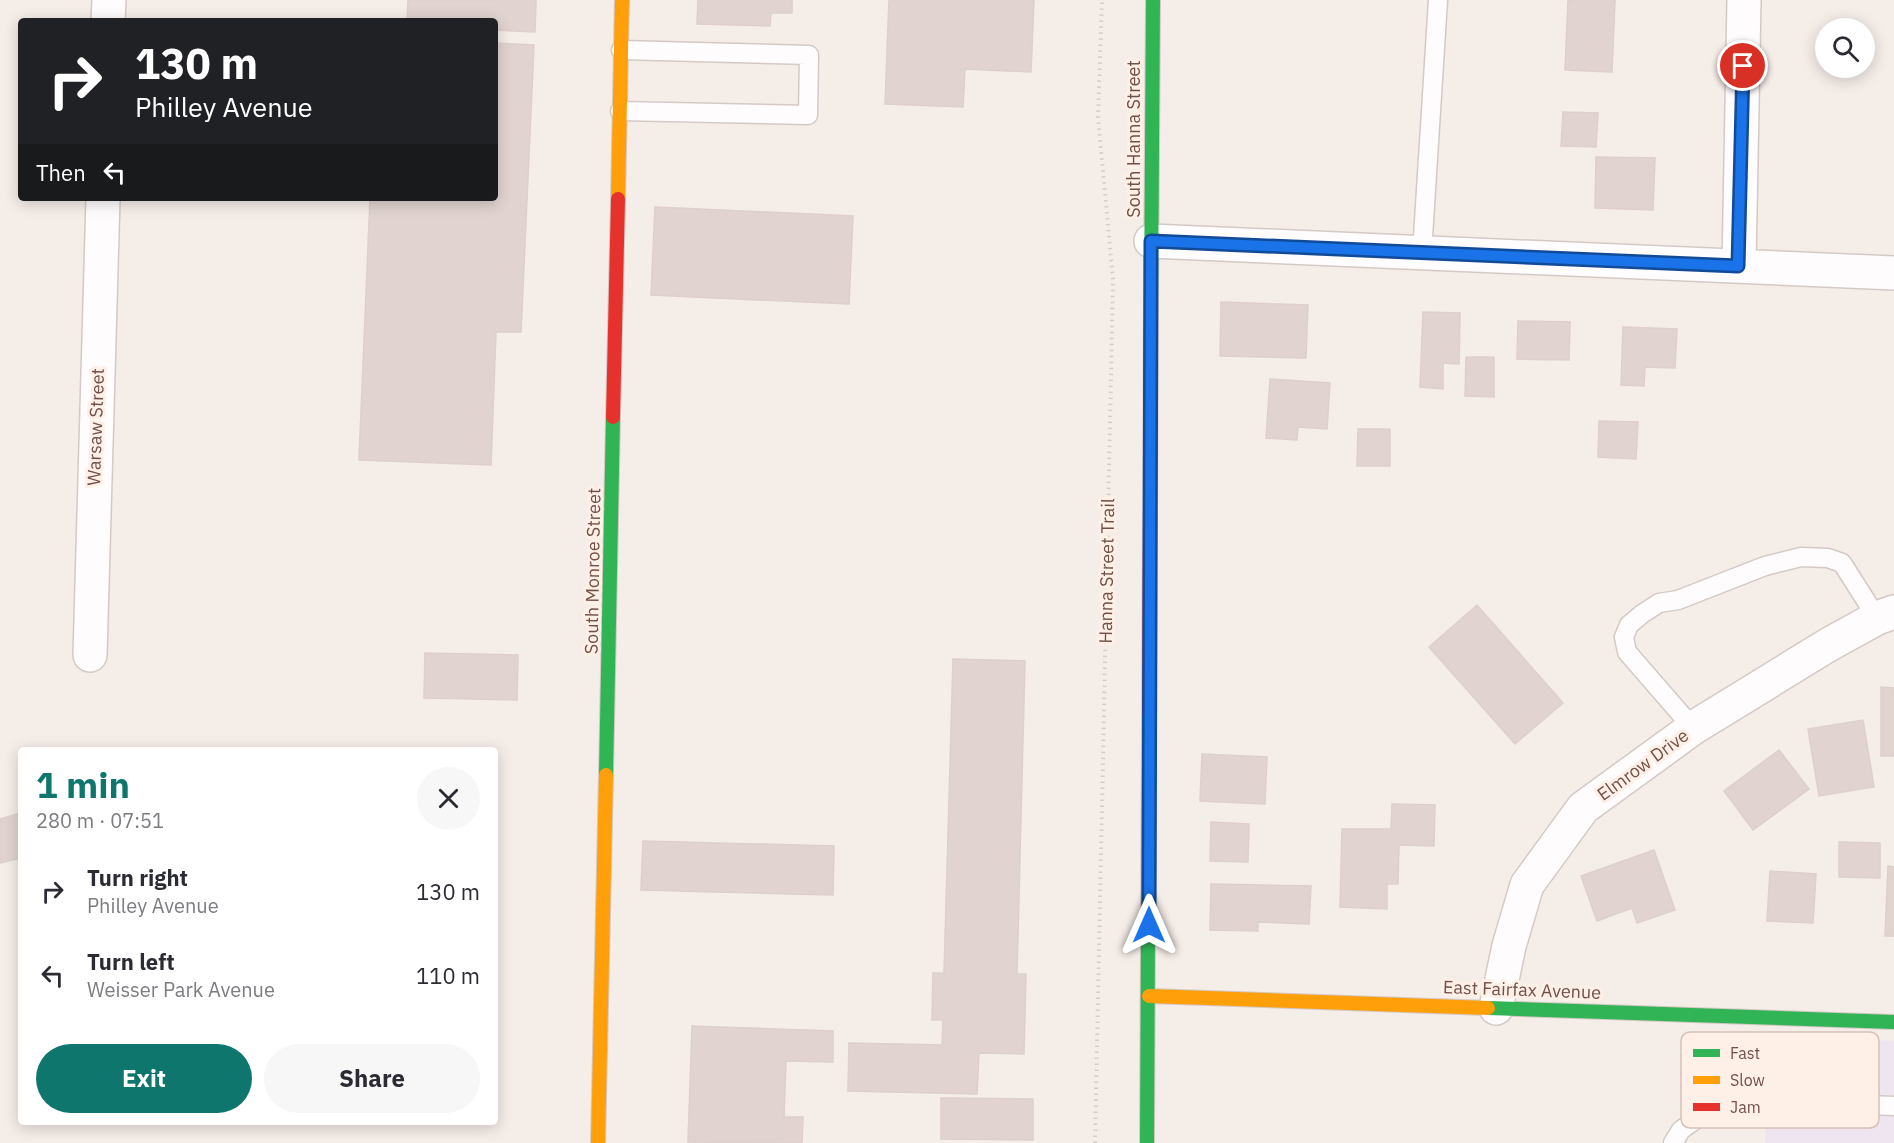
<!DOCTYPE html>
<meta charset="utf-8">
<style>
body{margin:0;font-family:"IBM Plex Sans",sans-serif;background:#f7f7f7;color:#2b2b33;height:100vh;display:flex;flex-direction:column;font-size:22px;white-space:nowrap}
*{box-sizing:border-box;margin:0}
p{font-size:20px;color:#7c7c81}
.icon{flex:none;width:33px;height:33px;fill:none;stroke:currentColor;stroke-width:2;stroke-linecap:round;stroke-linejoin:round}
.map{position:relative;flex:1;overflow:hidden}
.side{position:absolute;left:18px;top:747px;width:480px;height:378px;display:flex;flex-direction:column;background:#fff;border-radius:6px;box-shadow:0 3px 15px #0003}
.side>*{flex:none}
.hud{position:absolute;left:18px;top:18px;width:480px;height:183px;border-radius:6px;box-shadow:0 3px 15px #0003;background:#202124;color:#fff;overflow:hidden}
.buttons{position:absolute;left:1815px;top:18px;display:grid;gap:12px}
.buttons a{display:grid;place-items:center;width:60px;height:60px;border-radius:50%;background:#fff;box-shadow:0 3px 15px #0003;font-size:30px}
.pin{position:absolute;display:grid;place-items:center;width:51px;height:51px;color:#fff;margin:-26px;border:3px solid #fff;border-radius:50%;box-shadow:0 2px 6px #0007}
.me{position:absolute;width:66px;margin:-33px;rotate:0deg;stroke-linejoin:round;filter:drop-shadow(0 0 4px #0008)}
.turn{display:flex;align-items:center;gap:21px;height:126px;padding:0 18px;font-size:27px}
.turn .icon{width:78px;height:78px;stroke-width:2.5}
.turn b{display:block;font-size:42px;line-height:51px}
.then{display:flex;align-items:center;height:57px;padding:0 18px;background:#0003;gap:12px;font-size:22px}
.round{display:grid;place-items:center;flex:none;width:63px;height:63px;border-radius:32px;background:#f7f7f7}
.summary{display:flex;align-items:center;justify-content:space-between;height:102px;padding:0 18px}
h1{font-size:36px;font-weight:700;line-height:45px;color:#0f766e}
.button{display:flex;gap:12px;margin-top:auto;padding:12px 18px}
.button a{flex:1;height:69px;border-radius:36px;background:#0f766e;color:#fff;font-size:24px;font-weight:700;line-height:69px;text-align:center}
.button a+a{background:#f7f7f7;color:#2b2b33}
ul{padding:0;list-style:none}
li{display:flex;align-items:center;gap:18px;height:84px;padding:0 18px}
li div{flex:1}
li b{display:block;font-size:22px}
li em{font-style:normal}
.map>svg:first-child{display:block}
.education{fill:#eee5f0}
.building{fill:#e1d4d0;stroke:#decfca;stroke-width:1.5}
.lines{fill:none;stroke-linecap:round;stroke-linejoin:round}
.lane-casing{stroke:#d4c9c5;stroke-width:21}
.street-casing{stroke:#d4c9c5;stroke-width:36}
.fast-casing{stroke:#d4c8c4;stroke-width:16}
.slow-casing{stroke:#d4c8c4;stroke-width:16}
.jam-casing{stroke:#d4c8c4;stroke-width:16}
.path{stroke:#d6ccc9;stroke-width:4;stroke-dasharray:1.5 4.5;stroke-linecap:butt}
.lane{stroke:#fefcfc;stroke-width:18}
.street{stroke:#fefcfc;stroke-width:33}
.fast{stroke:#30b455;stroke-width:14}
.slow{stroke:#ff9f0a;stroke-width:14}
.jam{stroke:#e5322d;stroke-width:14}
.route-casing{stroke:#114b97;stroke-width:15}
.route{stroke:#1a73e8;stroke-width:10}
.labels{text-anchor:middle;stroke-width:6;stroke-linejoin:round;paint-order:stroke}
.street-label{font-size:18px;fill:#724f49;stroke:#fff0e7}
.key{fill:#fff0e7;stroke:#d5c0b8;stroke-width:1.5}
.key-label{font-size:16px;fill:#724f49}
</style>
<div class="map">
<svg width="1894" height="1143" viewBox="0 0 1894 1143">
<rect width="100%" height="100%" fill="#f5ede8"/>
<path class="education" d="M1767,1035l127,6v102h-129z"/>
<path class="building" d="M408,0h128l-1,32 -40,-2v-9h-88z
M698,0h94v13h-21l-1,13 -73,-2z
M889,0h145l-3,72 -66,-3 -2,38 -78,-3z
M1568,0h47l-3,72 -47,-2z
M495,43l39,2 -13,287h-25l-5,133 -132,-5 11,-262h125z
M1563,112l35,1 -2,34 -35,-1z
M1596,157l59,1 -2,52 -58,-2z
M655,207l198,9 -4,88 -198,-9z
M1221,302l87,3 -2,53 -86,-2z
M1423,312l37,1 -1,51 -16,-1v26l-23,-2z
M1518,321l52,1 -1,38 -52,-1z
M1623,327l54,2 -2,39 -30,-1 -1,19 -23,-1z
M1466,357h28v40l-29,-1z
M1270,379l60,4 -3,46 -29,-2 -1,13 -31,-2z
M1599,421l39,1 -2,37 -38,-2z
M1358,429h32v37h-33z
M1477,605l86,98 -48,41 -86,-97z
M425,653l93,2 -1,45 -93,-2z
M953,659l72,2 -8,313h9l-2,80 -45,-1 -2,41 -129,-3 1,-48 93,2 1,-25h-11l1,-47h11z
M1881,687l13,1v68h-13z
M1863,720l11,67 -55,9 -11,-67z
M1779,750l30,39 -56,41 -29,-39z
M1202,754l65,3 -2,47 -65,-3z
M1392,804l43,1 -1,41 -35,-1 -1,39h-11v25l-47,-2 2,-78h49z
M21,813v45l-21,5v-44z
M1211,822l38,2 -1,38 -38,-1z
M643,841l191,5 -1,49 -192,-5z
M1839,842l41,1v35l-41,-1z
M1654,850l21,60 -38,13 -5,-15 -35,13 -16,-45z
M1888,866l6,1v69h-9z
M1770,871l46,3 -3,49 -46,-2z
M1211,884l100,2 -2,38 -51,-2v9l-48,-1z
M692,1026l141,5v31l-47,-1 -2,56h19l-1,26 -114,-1z
M941,1098l92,1v41l-92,-1z"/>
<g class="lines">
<defs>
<path id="lane" d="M620,111l188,4 1,-60 -188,-5
M1422,253l16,-253
M1693,728l-66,-76 -3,-15 5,-12 13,-11 17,-11 19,-3 87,-34 36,-9 27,1 14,5 35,55
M1673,1143l8,-13 28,-20 45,-9 140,5"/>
<path id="street" d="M108,21l1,-21
M1151,241l743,32
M1739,266l5,-266
M90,655l13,-457
M1496,1008l13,-62 18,-61 56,-77 110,-80 135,-83 49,-27 17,-6"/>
<path id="fast" d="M1151,298l2,-298
M606,775l7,-358
M1488,1008l406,14
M1147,1143l2,-428"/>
<path id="slow" d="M618,199l4,-199
M1149,996l339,12
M598,1143l8,-368"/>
<path id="jam" d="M613,417l5,-218
M1149,715l2,-417"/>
</defs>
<use href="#lane" class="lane-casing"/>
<use href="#street" class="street-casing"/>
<use href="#fast" class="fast-casing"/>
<use href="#slow" class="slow-casing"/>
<use href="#jam" class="jam-casing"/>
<path class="path" d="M1095,1143l18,-864 -15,-162 4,-117"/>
<use href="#lane" class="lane"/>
<use href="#street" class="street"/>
<use href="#fast" class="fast"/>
<use href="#slow" class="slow"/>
<use href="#jam" class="jam"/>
</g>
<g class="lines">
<defs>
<path id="route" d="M1149,925l2,-684 587,25 5,-200"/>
</defs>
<use href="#route" class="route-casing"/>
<use href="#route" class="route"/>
</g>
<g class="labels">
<g class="street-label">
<text transform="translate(1134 139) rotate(-90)" y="6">South Hanna Street</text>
<text transform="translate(96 427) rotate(-88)" y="6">Warsaw Street</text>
<text transform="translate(593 571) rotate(-89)" y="6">South Monroe Street</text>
<text transform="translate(1107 571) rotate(-89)" y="6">Hanna Street Trail</text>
<text transform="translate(1643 765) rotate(-36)" y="6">Elmrow Drive</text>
<text transform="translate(1522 990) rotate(2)" y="6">East Fairfax Avenue</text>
</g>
</g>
<rect x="1681" y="1032" width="198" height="96" rx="9" class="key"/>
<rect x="1693" y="1049" width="27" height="8" fill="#30b455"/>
<rect x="1693" y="1076" width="27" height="8" fill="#ff9f0a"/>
<rect x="1693" y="1103" width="27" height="8" fill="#e5322d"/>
<g class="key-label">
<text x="1730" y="1059">Fast</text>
<text x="1730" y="1086">Slow</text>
<text x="1730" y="1113">Jam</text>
</g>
</svg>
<div class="buttons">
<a><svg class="icon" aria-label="search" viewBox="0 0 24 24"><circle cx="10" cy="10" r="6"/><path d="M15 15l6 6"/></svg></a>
</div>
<div class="pin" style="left:1743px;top:66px;background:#d93025"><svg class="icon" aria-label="arrive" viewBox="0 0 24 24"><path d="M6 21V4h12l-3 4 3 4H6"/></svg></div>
<svg class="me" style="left:1149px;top:925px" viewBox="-20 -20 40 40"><path d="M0-17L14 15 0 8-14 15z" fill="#1a73e8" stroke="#fff" stroke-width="4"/></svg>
<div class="hud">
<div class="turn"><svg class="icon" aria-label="right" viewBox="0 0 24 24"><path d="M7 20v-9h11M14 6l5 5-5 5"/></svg><div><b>130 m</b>Philley Avenue</div></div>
<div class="then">Then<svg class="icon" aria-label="left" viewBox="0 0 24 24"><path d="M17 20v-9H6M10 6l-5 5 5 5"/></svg></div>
</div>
<section class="side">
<div class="summary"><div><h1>1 min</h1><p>280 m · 07:51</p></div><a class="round"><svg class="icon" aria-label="close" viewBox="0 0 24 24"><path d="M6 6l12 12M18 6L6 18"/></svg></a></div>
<ul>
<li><svg class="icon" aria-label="right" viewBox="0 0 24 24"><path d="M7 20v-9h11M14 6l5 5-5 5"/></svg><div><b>Turn right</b><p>Philley Avenue</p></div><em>130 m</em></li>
<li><svg class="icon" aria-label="left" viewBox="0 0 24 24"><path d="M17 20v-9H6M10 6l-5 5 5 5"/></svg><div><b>Turn left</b><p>Weisser Park Avenue</p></div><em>110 m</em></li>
</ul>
<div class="button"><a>Exit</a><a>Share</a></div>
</section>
</div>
